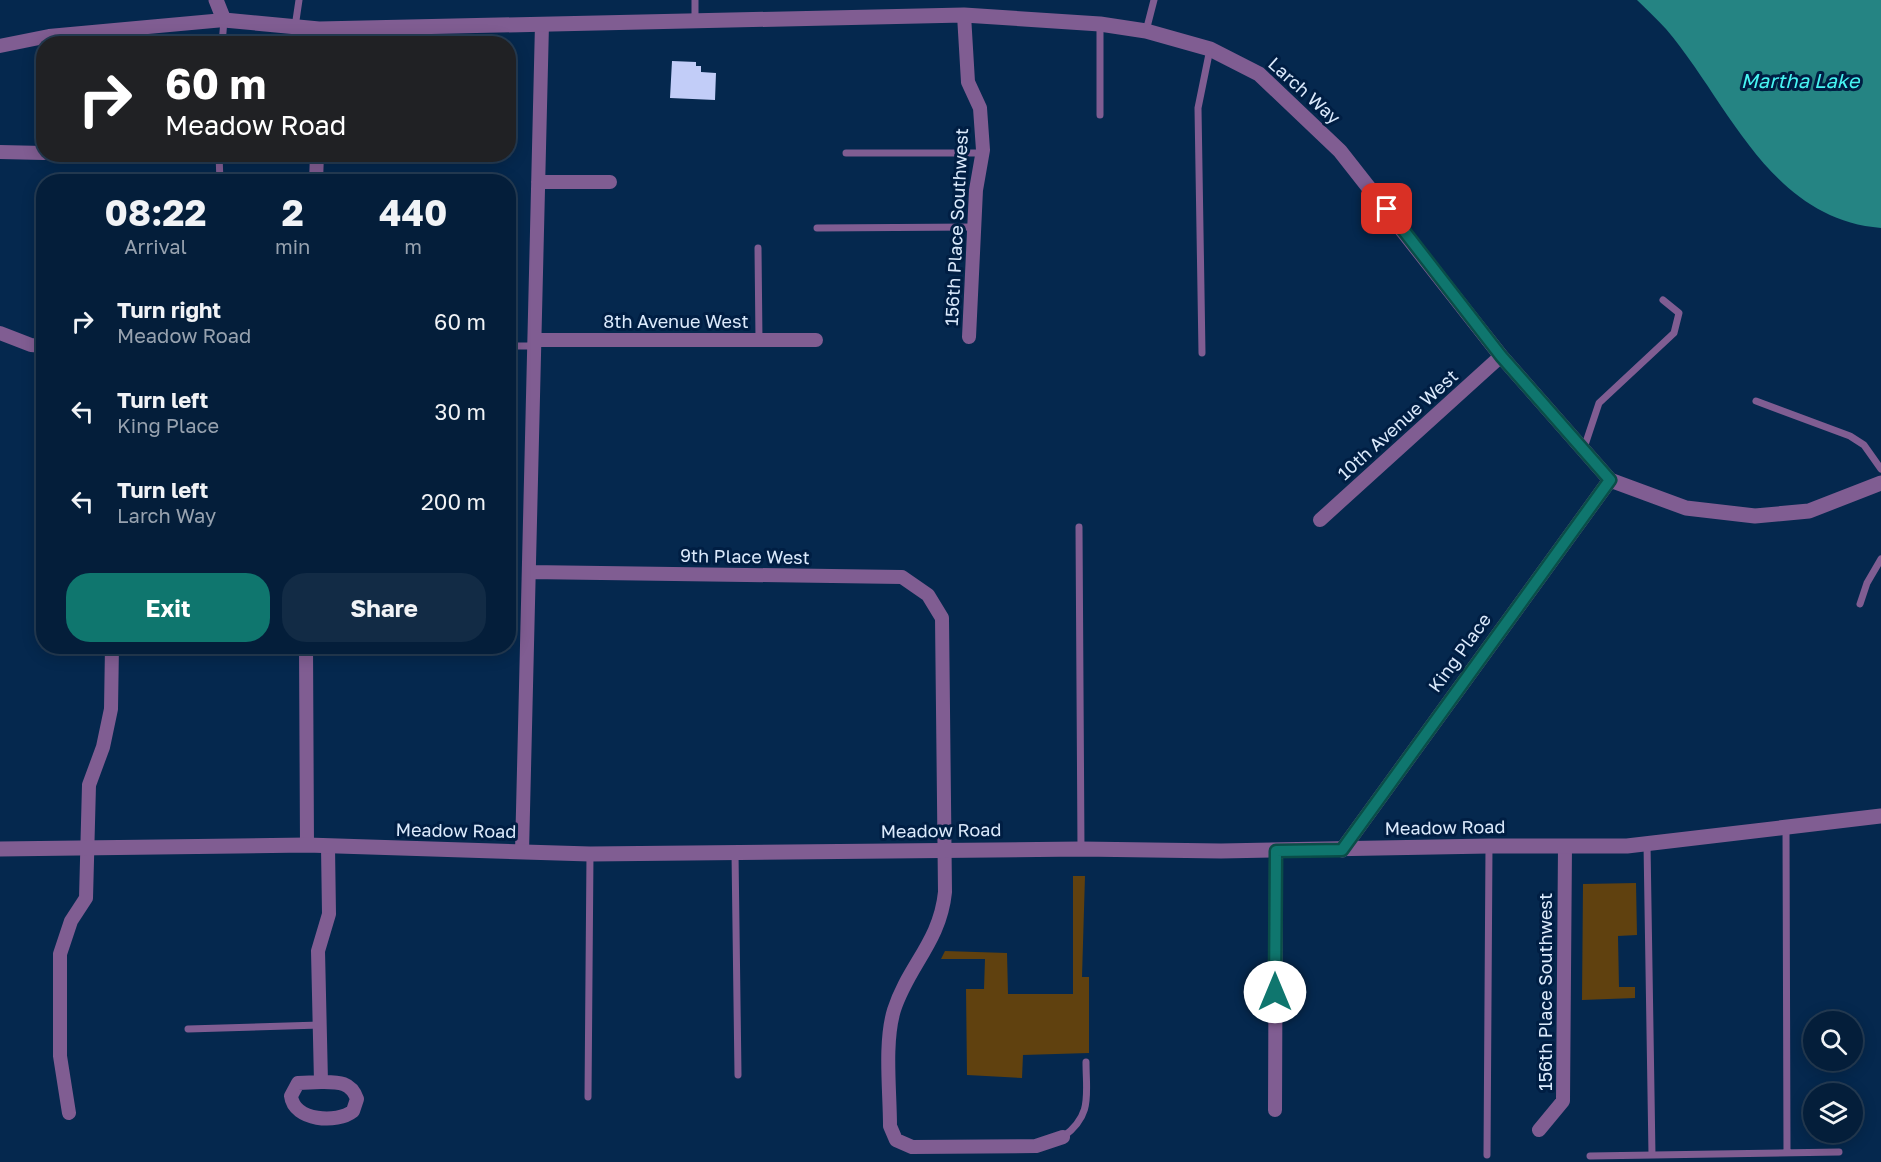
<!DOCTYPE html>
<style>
body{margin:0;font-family:"Golos Text",sans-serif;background:#122b45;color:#f1f3f6;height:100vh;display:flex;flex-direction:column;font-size:22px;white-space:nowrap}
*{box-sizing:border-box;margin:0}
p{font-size:20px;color:#97a2af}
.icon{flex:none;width:33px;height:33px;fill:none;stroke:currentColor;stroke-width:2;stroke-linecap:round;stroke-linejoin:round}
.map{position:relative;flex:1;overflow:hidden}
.sheet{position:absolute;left:36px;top:174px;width:480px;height:480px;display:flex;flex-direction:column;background:#041e3a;border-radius:24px;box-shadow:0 3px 15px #0003,0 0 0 2px #253c54}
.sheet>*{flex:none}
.hud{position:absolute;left:36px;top:36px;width:480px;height:126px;border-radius:24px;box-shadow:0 3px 15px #0003,0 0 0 2px #253c54;background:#202124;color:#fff;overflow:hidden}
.controls{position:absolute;left:1803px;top:1011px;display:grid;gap:12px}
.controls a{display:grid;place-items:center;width:60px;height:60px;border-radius:50%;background:#041e3a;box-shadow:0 3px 15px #0003,0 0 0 2px #253c54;font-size:30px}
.pin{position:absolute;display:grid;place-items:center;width:51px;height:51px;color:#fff;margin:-26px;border-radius:12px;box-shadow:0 3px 9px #0006}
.me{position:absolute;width:66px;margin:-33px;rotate:0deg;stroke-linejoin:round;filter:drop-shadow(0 0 4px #0008)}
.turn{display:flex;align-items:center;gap:21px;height:126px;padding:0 30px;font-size:27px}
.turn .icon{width:78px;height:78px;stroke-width:2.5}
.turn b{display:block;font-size:42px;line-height:51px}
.eta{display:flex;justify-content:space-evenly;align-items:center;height:102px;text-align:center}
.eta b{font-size:36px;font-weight:700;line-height:42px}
.cta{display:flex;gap:12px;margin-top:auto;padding:12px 30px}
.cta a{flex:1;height:69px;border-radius:24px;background:#0f766e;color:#fff;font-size:24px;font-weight:700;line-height:69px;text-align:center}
.cta a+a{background:#122b45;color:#f1f3f6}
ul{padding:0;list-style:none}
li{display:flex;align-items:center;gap:18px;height:90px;padding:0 30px}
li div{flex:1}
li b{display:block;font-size:22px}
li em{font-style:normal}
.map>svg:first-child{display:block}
.green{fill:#60410f}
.water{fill:#258483}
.building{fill:#c2cdf8}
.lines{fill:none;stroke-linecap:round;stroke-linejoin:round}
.service{stroke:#805d92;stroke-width:7}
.minor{stroke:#805d92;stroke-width:14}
.tertiary{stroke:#805d92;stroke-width:15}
.route-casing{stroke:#0a4d48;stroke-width:15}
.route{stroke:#0f766e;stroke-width:10}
.labels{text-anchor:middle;stroke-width:6;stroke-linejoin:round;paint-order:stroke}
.street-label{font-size:18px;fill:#dbeafc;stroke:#001e43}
.water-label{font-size:20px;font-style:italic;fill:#47f6f4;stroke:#001e43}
</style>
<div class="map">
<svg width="1881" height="1162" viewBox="0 0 1881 1162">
<rect width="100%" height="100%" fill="#05284e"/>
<path class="green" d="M1073,876h12l-3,101h7v76l-66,2 -1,23 -55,-3 -1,-86h18l1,-30h-44l4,-8 62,2 1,41h65z
M1636,883l1,52 -19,1 1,51h16v11l-53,2 1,-116z"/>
<path class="water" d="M1637,0h244v228c-112,-9 -152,-125 -215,-199 -9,-10 -19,-19 -29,-29z"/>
<path class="building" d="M672,61l24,1v4h5v6l15,1 -1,27 -45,-2z"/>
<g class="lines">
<path class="service" d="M695,21v-21
M1100,24v91
M295,27l4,-27
M1146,31l8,-31
M222,44l2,-24
M846,153h136
M219,154l1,28
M817,228l157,-1
M758,248l1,92
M508,346h26
M1202,353l-4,-245 12,-59
M1756,401l94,35 14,9 17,24
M1584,448l15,-45 75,-70 5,-20 -16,-13
M1079,527l2,322
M1860,604l7,-21 14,-24
M1786,828l1,325
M1647,844l5,311
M735,853l3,222
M188,1029l132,-4
M588,1097l2,-243
M1063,1137c30,-22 23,-42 23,-75
M1487,1155l2,-309
M1590,1156l249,-4"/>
<path class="minor" d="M964,15l4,67 12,26 3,42 -7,40 -7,147
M319,44v-15
M0,46l49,-10 175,-16
M0,152l44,1
M316,182l1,-28
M538,182h72
M0,333l31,12 13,1
M535,340h281
M1320,520l181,-164
M529,572l373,5 26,18 14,23 3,274c-5,50 -37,74 -51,118 -10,33 -4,81 -4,116l6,14 16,7 124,-1 27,-9
M306,646l1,199
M522,852l20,-828
M321,1082c16,0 30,-1 36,17l-4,12c-16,13 -59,10 -62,-15l7,-13 23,-1 -3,-131 11,-37 -1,-67
M1275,1110l1,-259
M69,1113l-9,-57v-102l11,-33 15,-23 3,-113 14,-38 8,-38 1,-63
M1539,1130l24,-29 2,-255"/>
<path class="tertiary" d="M216,0l8,20 95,9 645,-14 136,9 46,7 64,18 49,25 81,77 161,205 109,124 76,28 69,8 54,-5 72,-28
M0,849l307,-4 283,9 491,-5 140,2 268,-5h138l254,-30
M1342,850l268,-370"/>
</g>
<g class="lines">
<defs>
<path id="route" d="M1275,992l1,-141 66,-1 268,-370 -109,-124 -114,-147"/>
</defs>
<use href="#route" class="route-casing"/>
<use href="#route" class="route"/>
</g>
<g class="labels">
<g class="street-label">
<text transform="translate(1304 91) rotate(42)" y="6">Larch Way</text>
<text transform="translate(957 227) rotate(-87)" y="6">156th Place Southwest</text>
<text x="676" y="328">8th Avenue West</text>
<text transform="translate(1398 425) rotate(-42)" y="6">10th Avenue West</text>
<text transform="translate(745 557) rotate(1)" y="6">9th Place West</text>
<text transform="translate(1460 653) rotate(-54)" y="6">King Place</text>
<text transform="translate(1445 828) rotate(-1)" y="6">Meadow Road</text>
<text transform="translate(456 831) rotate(1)" y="6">Meadow Road</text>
<text transform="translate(941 831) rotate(-1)" y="6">Meadow Road</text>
<text transform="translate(1546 992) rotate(-90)" y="6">156th Place Southwest</text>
</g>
<g class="water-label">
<text x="1800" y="88">Martha Lake</text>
</g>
</g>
</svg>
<div class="controls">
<a><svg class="icon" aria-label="search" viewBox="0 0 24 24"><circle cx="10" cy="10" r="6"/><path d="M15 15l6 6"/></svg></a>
<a><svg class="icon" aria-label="layers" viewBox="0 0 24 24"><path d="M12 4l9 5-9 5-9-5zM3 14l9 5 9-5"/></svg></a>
</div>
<div class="pin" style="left:1387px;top:209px;background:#d93025"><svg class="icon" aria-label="arrive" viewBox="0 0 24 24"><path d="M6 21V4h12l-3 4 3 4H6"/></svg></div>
<svg class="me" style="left:1275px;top:992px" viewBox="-20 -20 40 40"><circle r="19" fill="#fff"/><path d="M0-13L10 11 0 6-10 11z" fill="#0f766e"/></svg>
<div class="hud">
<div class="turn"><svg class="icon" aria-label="right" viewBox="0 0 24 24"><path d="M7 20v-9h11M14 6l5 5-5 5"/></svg><div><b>60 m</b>Meadow Road</div></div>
</div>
<section class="sheet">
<div class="eta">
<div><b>08:22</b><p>Arrival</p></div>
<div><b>2</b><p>min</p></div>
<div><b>440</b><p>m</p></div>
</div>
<ul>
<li><svg class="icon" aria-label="right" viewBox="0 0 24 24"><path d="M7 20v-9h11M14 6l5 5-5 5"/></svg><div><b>Turn right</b><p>Meadow Road</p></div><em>60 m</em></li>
<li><svg class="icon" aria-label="left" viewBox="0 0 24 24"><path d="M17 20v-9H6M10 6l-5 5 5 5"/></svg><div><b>Turn left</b><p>King Place</p></div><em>30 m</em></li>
<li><svg class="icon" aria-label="left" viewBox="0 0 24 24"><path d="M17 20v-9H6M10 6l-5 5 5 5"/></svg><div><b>Turn left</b><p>Larch Way</p></div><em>200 m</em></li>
</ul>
<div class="cta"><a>Exit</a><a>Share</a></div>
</section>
</div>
